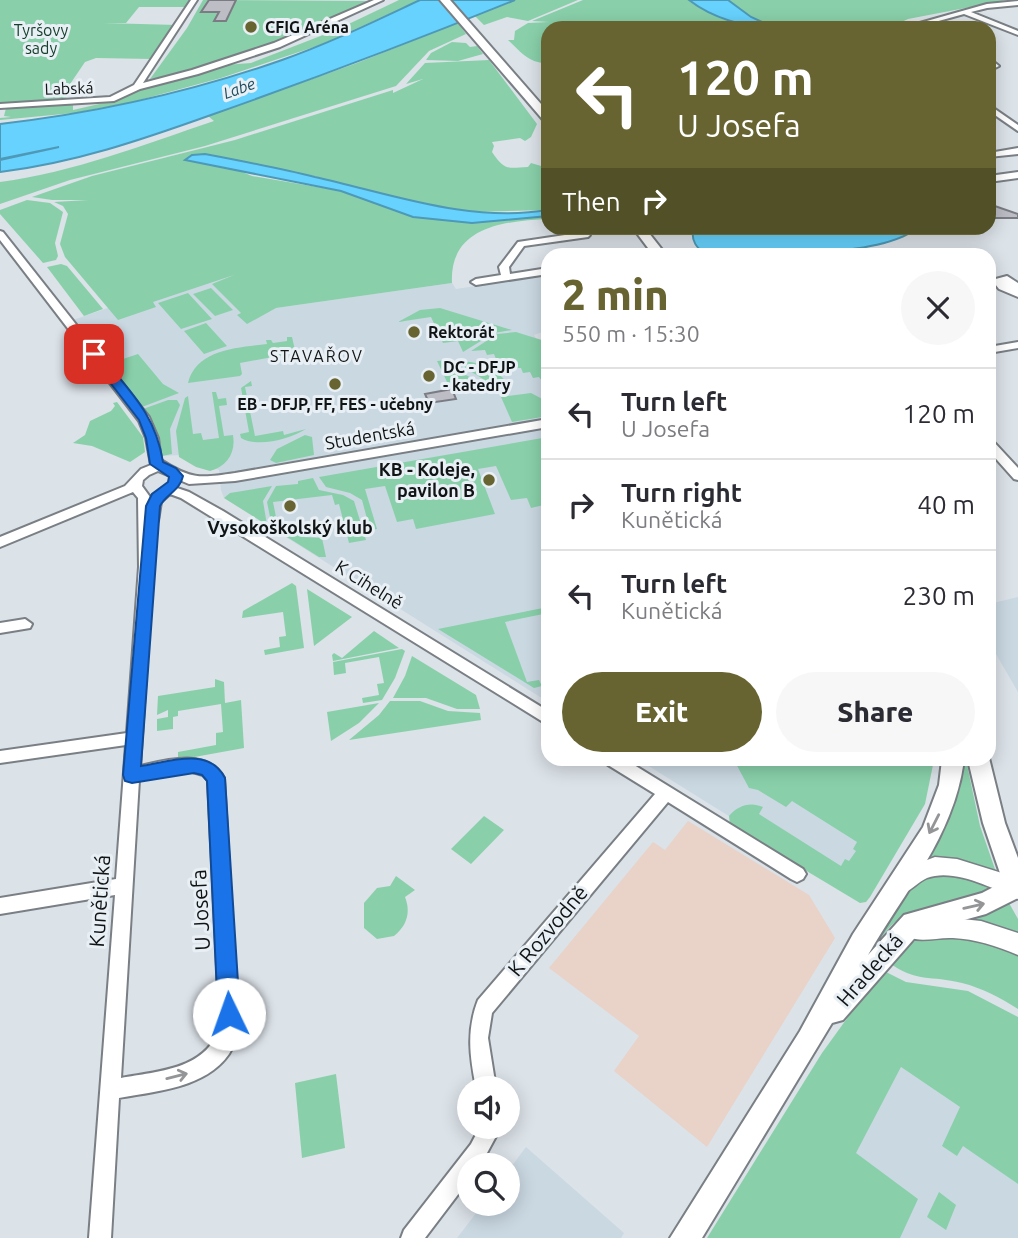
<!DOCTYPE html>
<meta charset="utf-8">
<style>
body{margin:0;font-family:Ubuntu,sans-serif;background:#f7f7f7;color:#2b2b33;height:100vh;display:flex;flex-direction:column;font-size:26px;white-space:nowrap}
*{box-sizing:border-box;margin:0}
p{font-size:23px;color:#7c7c81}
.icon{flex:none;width:38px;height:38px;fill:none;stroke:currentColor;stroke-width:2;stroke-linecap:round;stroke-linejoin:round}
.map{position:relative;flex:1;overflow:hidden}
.side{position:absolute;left:541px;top:248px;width:455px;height:518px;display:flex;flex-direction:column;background:#fff;border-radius:21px;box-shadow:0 4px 18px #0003}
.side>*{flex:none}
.banner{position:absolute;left:541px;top:21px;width:455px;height:214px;border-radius:21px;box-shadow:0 4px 18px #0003;background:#676431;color:#fff;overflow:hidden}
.controls{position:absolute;left:457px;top:1076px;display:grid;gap:14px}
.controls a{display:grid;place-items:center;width:63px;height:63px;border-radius:50%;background:#fff;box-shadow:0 4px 18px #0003;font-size:35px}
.pin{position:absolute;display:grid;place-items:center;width:60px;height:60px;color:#fff;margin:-30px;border-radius:14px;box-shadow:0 4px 10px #0006}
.me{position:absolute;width:77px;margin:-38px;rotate:357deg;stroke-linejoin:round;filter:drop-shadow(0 0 5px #0008)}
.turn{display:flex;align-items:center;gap:24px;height:147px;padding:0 21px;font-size:32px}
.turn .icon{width:91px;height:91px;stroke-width:2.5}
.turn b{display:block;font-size:49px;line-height:60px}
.then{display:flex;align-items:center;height:66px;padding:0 21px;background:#0003;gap:14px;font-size:26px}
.round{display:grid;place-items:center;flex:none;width:74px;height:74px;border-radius:37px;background:#f7f7f7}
.summary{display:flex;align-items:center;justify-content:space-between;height:119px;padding:0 21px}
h1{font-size:42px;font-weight:800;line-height:52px;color:#676431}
.cta{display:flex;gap:14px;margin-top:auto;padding:14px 21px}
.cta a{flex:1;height:80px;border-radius:42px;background:#676431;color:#fff;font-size:28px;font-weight:800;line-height:80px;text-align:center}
.cta a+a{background:#f7f7f7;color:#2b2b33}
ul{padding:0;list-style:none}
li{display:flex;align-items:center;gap:21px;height:91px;padding:0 21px;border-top:2px solid #e1e1e2}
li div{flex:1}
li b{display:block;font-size:26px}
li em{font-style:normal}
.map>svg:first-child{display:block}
.built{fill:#cad8e2}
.industrial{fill:#e9d2c7}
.green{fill:#89d0aa}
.water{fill:#67d2fd;stroke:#4d99b7;stroke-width:2}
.building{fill:#bcbdc5;stroke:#7b7c83;stroke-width:2}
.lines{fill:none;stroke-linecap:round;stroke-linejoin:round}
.minor-casing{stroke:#797f84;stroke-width:4}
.tertiary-casing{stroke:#797f84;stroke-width:3}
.secondary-casing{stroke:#797f84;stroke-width:4}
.minor{fill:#fff;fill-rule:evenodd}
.tertiary{fill:#fff;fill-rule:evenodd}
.secondary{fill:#fff;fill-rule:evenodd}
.oneway{stroke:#949596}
.route{fill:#1a73e8;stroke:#114b97;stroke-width:2}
.poi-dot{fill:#676431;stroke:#e8eff5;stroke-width:2.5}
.labels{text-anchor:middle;stroke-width:6;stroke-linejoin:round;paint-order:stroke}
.far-poi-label{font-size:16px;font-weight:bold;fill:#111415;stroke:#e8eff5;text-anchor:start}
.far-park-label{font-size:16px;fill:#17402c;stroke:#e8eff5}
.far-street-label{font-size:16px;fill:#111415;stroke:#e8eff5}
.far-water-label{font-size:16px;font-style:italic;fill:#204e60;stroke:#e8eff5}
.far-neighbourhood-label{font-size:16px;letter-spacing:2px;fill:#111415;stroke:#e8eff5}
.street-label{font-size:18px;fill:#111415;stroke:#e8eff5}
.poi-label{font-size:18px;font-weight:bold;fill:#111415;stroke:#e8eff5;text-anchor:end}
.near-street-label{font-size:21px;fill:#111415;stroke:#e8eff5}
</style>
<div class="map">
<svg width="1018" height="1238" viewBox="0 0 1018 1238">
<rect width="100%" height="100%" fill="#dbe2e8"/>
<path class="built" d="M229,271l47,37 176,-25 4,6 92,-14v55l-14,5 14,24v343l-324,-204 -3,-8 -2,-20 -38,-15 -22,1 1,-18 -10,-20 -77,-98 119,-41z
M1018,597v95l-29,-50v-38z
M639,760h245l-35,131z
M901,1067l59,40 3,38 55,39v54h-208z
M526,1147l98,86 -3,5h-164l26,-34h25v-33z"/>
<path class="industrial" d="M688,821l121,74 26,43 -128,209 -93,-76 25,-35 -90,-68 104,-126 12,8z"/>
<path class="green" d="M0,0h191l-4,7h-48l-13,16h-22l73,2 -25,34 -56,-1 -11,4 -21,31 4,2 -2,3 -66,6z
M203,0l166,1 4,-1 -96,42 -94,31 -33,6 37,-51z
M399,0h21l-100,45 -99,33 -89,24 -58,11 -74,7v-2l11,-1 -7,-1 2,-8 67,-4v6l48,-11 28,-13 76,-21 26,-2 85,-33z
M515,0h63l-50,21 -21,-4 -23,8 -9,-9z
M583,0h106l19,12 40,16h-200v35c-19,1 -28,-12 -40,-23h6l1,-9 13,-8 21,-1 -17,-1z
M728,0h279l-99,19 -19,9h-114l-24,-11z
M458,23l8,11 -37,17 -33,35 -191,60 -135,34 -70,24v-22c74,-10 143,-37 214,-61l-6,-5 149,-53z
M452,42l14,1 4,4 7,-1 6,8 -25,7 -32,-1 5,-7z
M489,60l48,64 -6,13 -6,4 -5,-3 -28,4 2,4 -2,6c13,19 15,16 36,15l3,-4 17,5v42l-77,2 -73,-13 -84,-23 -116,-22 54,22 89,15 72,26 59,6 76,-7v3c-44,2 -99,8 -96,64l-176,25 -29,16 -10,-9 4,-2 -29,-29 22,-9 -81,27 3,5 -38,13 -53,-63 -5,-13 8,-30 -5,-8 -9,-4 34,-2h-36l-20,-3 60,-21 143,-36 158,-50v3l30,-14 -17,5 19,-21z
M27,200l23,3 13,9 -8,31 3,13 -2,4 -13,3 -43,-49v-4z
M61,264l6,2 36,43 -19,7 -37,-49z
M211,288l22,22 -18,6 -22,-22z
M188,293l24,26 -31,10 -23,-26z
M440,308l72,22 -18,3 -31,19 -5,-11 -15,2 -12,-26 -33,5 22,-12z
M206,323l21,23 -23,8 -20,-23z
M516,332l32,10v47l-9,-12 -6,1 -3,-6 -7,1 -2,-5h-7l-2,-5 -7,1 -2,-5h-7l-2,-5 -7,1 -2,-5 -14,1 26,-17z
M287,337h5l6,26 -4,-10 -54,10 2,11 -2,2 -52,7c9,-34 49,-35 79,-39l-1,-4h5l2,3 14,-2z
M115,350l8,9 15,-5 25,30 16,9 -37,14 -34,-42 9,-3 -7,-10z
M448,360l1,6 30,16 4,-3 -26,-16c13,-6 43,8 50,20l-6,2 -2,-4 -51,9 -2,-5 2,-1 -11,-23z
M251,381l1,5 -7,1 10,49 28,-5 1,4 22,-6c-16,10 -48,19 -65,9l-1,-4 9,-2 -8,-44z
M212,392h4l2,7 8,-1 1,7 -8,1 5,30 9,-1c3,18 -6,31 -23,36l-14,-4 -17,-10 -3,-26 9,-33 3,-2 5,38 8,-1 2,7 16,-2z
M531,393l17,9v14l-36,6 -11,-25z
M168,400h9l3,5 -10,24 2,25 -10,2 -3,-19 -16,-28z
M117,402l26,35 2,15 -15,10 -38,-16 -19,-3 12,-8 5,-14 21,-10 4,-5 -2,-3z
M305,435l7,2 2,18 -38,8 -6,-3 7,-11z
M548,437v67l-17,4 -4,-10 -16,2 -15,-34 -18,3 17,45 -79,15 -3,-10 -16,3 -12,-36 -20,3 12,40 -7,1 -8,-30 -12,-7 -24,-6 -7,-10z
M313,478l6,12 24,5 11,6 12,39 -17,3 -10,-39 -4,1 -3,-10 -59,7 4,20 -4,6 -1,-1 -5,-25 9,-16 22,-2v-3z
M272,486l-9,15 4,24 -43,-27 6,-5z
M300,522l4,15 18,1 4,19h-7l-40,-25 9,-8z
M292,583l4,3 8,62 -39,7 -1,-5 16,-3 -1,-10 7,-1 -3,-24 -41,6 1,-7z
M307,589l45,28 -38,29z
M548,607v6l-43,9 22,60 12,-2 3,6 -8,2 -96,-59z
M374,631l25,17 -66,13 -1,-6 2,-2 8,5z
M402,649l3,2 -10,27 -13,22 -19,3 -1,-5 17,-3 -2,-11 7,-1 -5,-26 -34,6 1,10 -12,2 -1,-13z
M412,656l64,39 4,14h-23l-31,-11h-33l12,-22z
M215,679l9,3 1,21 16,-3 3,48 -66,12v-8l38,-7v-12l7,-1 -2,-28 -43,7v5l-5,1v12l-16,2v-12l11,-2v-7l-11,5 1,-19 57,-9z
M390,701h30l28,10 32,2 1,7 -132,20 30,-25z
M379,703l-20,20 -28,18 -4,-29z
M734,760h200l-9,44 -55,93 -4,5 -6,1 -130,-78 -1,-9c8,-10 21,-15 34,-9l-4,7 82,52 4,-7 4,2 7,-10 -3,-2 4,-7 -65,-41 -6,6 -28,-17 -9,-2z
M960,760h6l14,66 16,46 -58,-15 -11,1 32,-88z
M484,816l20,14 -33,34 -20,-15z
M949,873l44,13v3c-30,11 -75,15 -99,34 -8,7 -14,17 -21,25l-6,-4 30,-44 24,-22z
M396,876l19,14 -10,7c6,15 2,29 -11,39l-17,3 -13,-11v-25l13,-15 13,-2z
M1009,903l9,16v18l-53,-18z
M937,934h18l63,19v56c-17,-11 -36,-21 -56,-26 -31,-8 -46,0 -74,-21l24,-20z
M882,970l24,12 62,9 50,26v167l-55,-38 -6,10 -15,-10 18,-39 -59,-40 -45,86 62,46 -18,39h-193l115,-185z
M336,1074l9,74 -43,10 -7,-75z
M939,1192l17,13 -10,25 -19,-13z"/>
<path class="water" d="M420,0h95c-101,41 -202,79 -304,115 -70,25 -137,48 -211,57v-12l59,-13 -59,12v-35c96,-11 191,-32 282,-64 48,-17 93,-39 138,-60z
M689,0h39l23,17 24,11c-29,0 -63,-10 -86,-28z
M205,154c37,7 74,14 110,23 77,17 153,46 233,33v6l-76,7 -59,-6 -72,-26 -156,-31 7,-5z
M693,228h223c-29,29 -165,28 -208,28 -12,-8 -17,-15 -15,-28z"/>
<path class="building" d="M209,0h27l-10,21h-12l5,-9h-18z
M989,204l29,10v4h-29z
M452,389l4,10 -27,4 -4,-9z"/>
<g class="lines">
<defs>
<path id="minor" d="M191,0h6l-54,83 49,-13 82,-27 100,-43h9l-103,47 -82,27 -58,15 -26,12 -114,7v-4l110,-7 24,-12z
M1018,1v4l-31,3 -16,4 47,19v4l-54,-21 -51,14h-11l85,-24z
M989,58l10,8 -10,5z
M989,105l29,20v6l-29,-20z
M1018,148v6l-29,3v-4z
M1018,172v6l-29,4v-6z
M0,231l3,1 146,185 9,21 3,22c31,20 39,18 74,13l313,-54v8l-313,54 -46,3 -31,-13 -9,4 -6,5 -1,6 8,11 18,-12 21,7 34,19 325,200v14l-367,-227 -11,-4 -9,8 -3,19 -7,4 2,42 -13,199c26,-6 68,-18 84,12l14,250c-2,8 -4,18 -9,26 -23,34 -73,37 -110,44l-8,140h-22l26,-343 -115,19v-16l116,-19 10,-134 -126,18v-12l127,-18 12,-166 -1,-69 -5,-6 -133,55v-10l125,-51 16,-17 10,-4 -5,-27 -7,-17 -139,-181zM189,771l14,4 5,5 12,248c-15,42 -62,43 -99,50l18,-298z
M585,232l5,3 -2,2 -64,9 -15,21 1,7 38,-6v6l-72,11 -5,-3 5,-3 25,-4 -2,-8 19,-25z
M1007,276l11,7v14l-19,-8 -7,-9z
M1018,342v6l-29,5v-6z
M989,440l4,1 25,27v12l-4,-1 -25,-28z
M25,619l7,5 -2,4 -30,5v-10z
M606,760h20l177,109 3,5 -3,5 -6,3 -6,-3 -123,-77 -176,211 -4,25 8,50h-20c-6,-31 -10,-57 2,-88l177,-206 -47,-29z
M480,1127h21l-21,39h-11v14l-44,58h-24l3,-8 67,-86z"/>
<path id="tertiary" d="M935,857l22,2 61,19v21c-25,-10 -63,-31 -91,-21 -9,4 -14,11 -23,15l-8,-3 -3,-7 13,-15z
M943,917l38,4 37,12v22c-21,-9 -43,-16 -65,-17 -15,-1 -31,5 -45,-1l-3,-7 3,-7z"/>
<path id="secondary" d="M440,0h10l98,112v10l-4,-1z
M633,228h12l22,28h-13z
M989,758l16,65 13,35v40l-32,16 -66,18 -77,88 -11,3 -130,215h-32l130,-207 53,-97 70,-107 16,-42 3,-25h22c-10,76 -59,131 -96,195l36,-40 78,-22 21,-11 -20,-59 -15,-63z"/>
</defs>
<use href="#minor" class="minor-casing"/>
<use href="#tertiary" class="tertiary-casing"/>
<use href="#secondary" class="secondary-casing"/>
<use href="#minor" class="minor"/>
<use href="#tertiary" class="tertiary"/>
<use href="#secondary" class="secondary"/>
</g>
<defs><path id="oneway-shaft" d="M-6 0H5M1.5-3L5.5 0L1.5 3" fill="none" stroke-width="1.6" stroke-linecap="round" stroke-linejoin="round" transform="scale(1.75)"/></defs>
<g class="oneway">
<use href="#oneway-shaft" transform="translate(934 824) rotate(117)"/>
<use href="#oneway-shaft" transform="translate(974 906) rotate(-13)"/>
<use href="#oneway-shaft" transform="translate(177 1076) rotate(-14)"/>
</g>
<path class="route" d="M94,350l4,2c30,38 57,60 65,110l13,6 7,8c-3,15 -17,18 -23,30l-19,260c28,-4 68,-20 84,12l15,236 -3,7 -8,3 -7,-3 -4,-7 -11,-233 -5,-6 -8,-2 -62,10 -7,-2 -2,-6 23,-269 6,-12 16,-12 1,-5 -19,-13 -4,-26 -7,-18 -51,-66z"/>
<g class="poi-dot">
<circle cx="251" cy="27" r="7"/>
<circle cx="414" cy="332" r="7"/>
<circle cx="429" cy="376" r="7"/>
<circle cx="335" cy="384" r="7"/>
<circle cx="489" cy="480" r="7"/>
<circle cx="290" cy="506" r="7"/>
</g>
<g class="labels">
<g class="far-poi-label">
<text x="265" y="33">CFIG Aréna</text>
<text x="428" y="338">Rektorát</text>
<text x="443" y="373">DC - DFJP<tspan x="443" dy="18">- katedry</tspan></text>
<text x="335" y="410" text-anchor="middle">EB - DFJP, FF, FES - učebny</text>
</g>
<g class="far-park-label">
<text x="41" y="36">Tyršovy<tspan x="41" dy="18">sady</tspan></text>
</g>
<g class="far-street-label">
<text transform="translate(69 88) rotate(-2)" y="6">Labská</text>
</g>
<g class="far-water-label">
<text transform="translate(239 88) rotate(-20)" y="6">Labe</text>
</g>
<g class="far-neighbourhood-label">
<text x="317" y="362">STAVAŘOV</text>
</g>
<g class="street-label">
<text transform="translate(370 436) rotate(-10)" y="6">Studentská</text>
<text transform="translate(369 585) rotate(32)" y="6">K Cihelně</text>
</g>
<g class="poi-label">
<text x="475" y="476">KB - Koleje,<tspan x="475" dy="21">pavilon B</tspan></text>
<text x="290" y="534" text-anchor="middle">Vysokoškolský klub</text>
</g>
<g class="near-street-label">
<text transform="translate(100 901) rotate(-86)" y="7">Kunětická</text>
<text transform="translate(201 910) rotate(-93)" y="7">U Josefa</text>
<text transform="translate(548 931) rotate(-50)" y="7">K Rozvodně</text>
<text transform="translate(870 970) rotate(-49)" y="7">Hradecká</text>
</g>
</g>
</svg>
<div class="controls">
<a><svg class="icon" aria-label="sound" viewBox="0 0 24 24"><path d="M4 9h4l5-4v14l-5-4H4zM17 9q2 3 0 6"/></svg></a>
<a><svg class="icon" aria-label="search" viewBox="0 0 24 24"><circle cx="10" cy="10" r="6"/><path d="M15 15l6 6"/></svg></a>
</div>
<div class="pin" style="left:94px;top:354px;background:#d93025"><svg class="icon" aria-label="arrive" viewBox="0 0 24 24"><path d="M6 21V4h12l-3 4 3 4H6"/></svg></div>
<svg class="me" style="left:229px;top:1014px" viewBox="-20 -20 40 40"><circle r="19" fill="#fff"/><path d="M0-13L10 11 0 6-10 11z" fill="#1a73e8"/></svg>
<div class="banner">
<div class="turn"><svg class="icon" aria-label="left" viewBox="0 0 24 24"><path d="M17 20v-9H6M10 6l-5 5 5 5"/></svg><div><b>120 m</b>U Josefa</div></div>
<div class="then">Then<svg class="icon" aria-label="right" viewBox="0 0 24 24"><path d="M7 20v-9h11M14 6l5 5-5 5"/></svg></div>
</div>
<section class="side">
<div class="summary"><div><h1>2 min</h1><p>550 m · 15:30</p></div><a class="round"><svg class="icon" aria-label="close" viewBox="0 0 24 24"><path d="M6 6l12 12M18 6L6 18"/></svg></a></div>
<ul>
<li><svg class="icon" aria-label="left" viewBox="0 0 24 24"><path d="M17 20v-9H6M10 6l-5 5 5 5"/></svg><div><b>Turn left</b><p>U Josefa</p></div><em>120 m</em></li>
<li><svg class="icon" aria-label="right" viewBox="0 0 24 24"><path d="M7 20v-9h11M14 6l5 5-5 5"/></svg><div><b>Turn right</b><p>Kunětická</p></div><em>40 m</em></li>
<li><svg class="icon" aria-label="left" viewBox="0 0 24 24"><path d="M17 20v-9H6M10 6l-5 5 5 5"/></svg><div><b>Turn left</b><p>Kunětická</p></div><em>230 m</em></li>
</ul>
<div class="cta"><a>Exit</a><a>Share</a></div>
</section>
</div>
